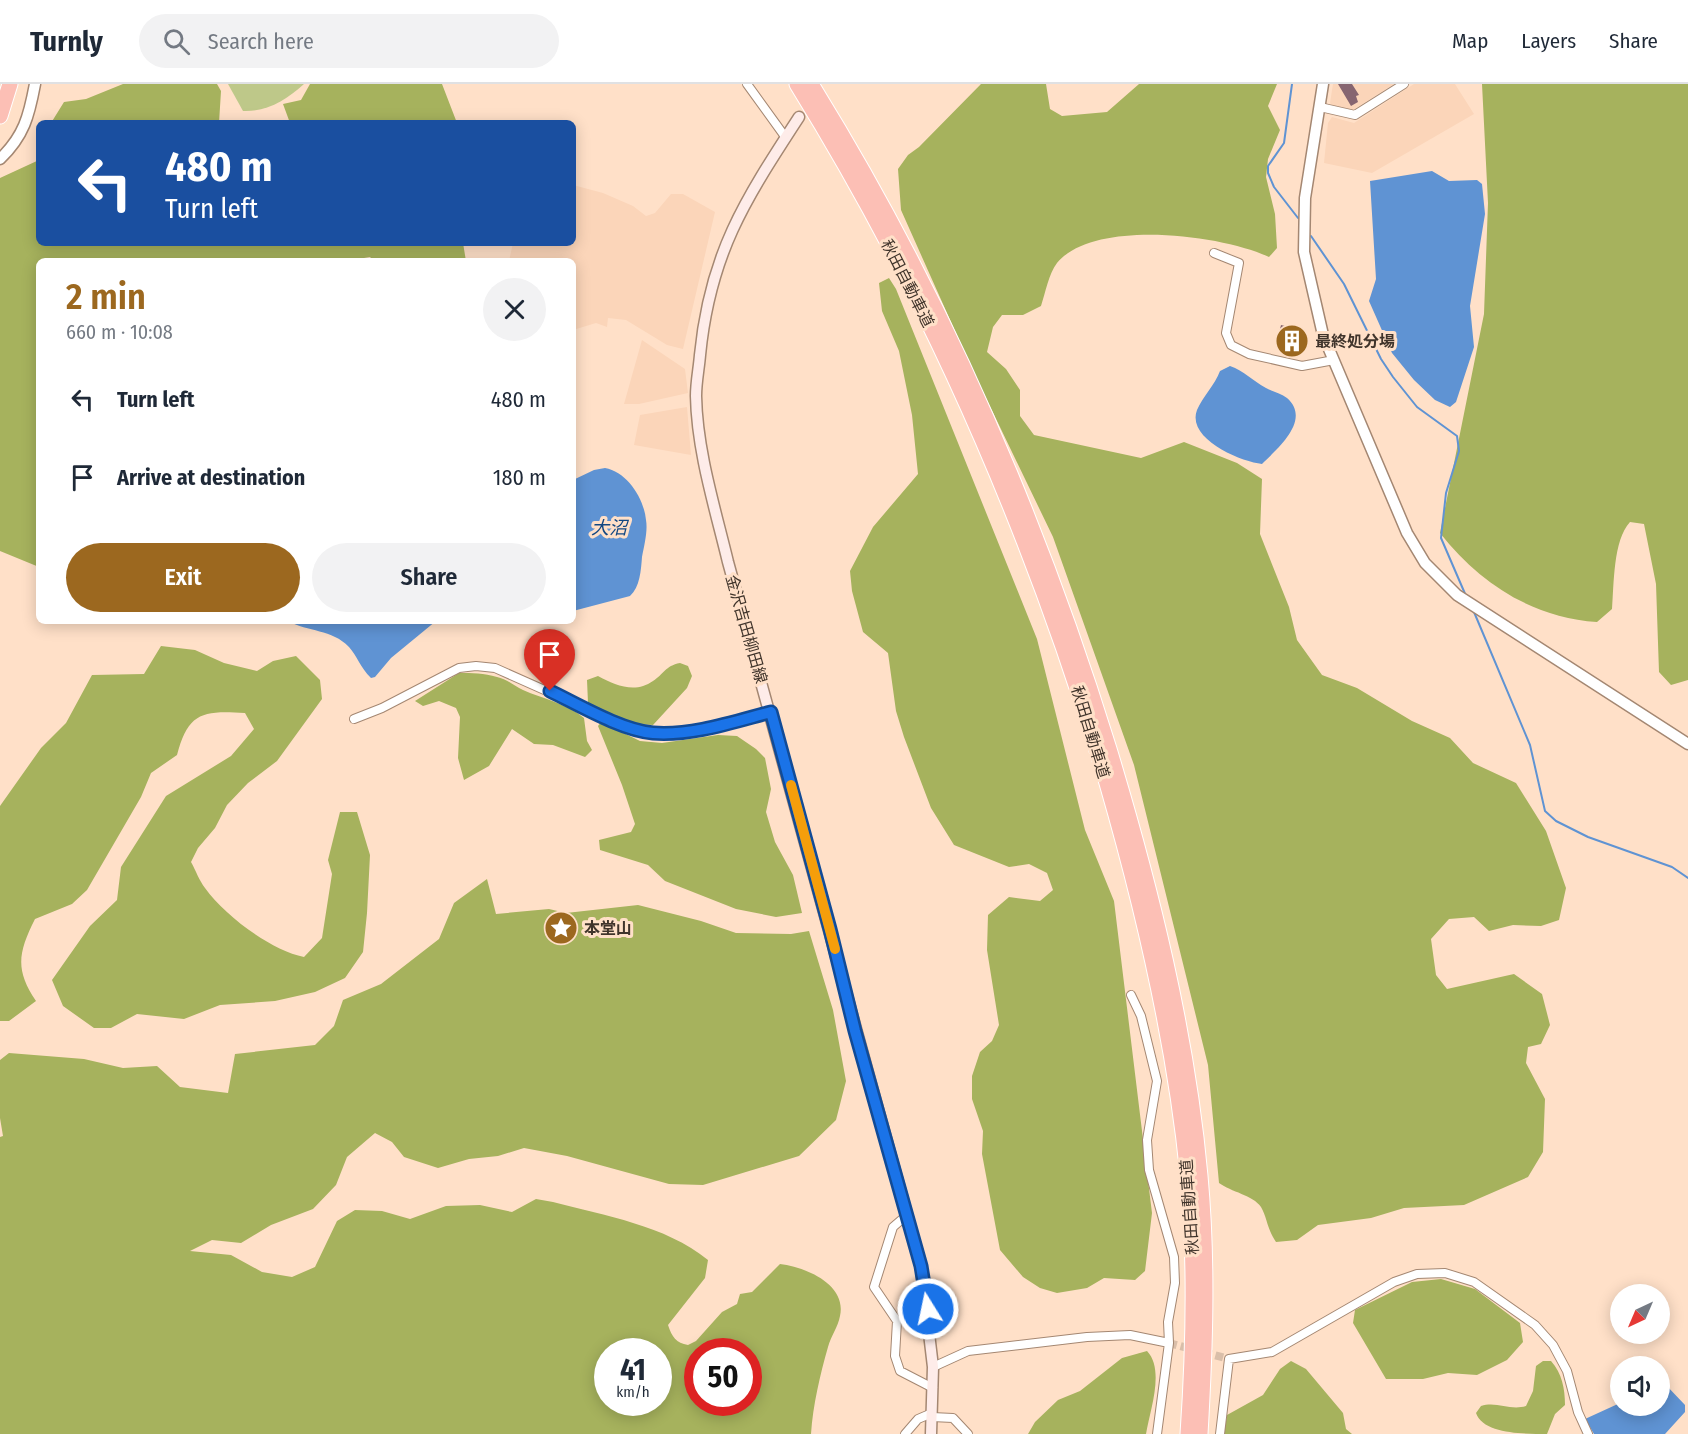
<!DOCTYPE html>
<meta charset="utf-8">
<style>
body{margin:0;font-family:"Fira Sans Condensed","Noto Sans JP",sans-serif;background:#f2f2f3;color:#1f2937;height:100vh;display:flex;flex-direction:column;font-size:22px;white-space:nowrap}
*{box-sizing:border-box;margin:0}
p{font-size:20px;color:#747a83}
.icon{flex:none;width:33px;height:33px;fill:none;stroke:currentColor;stroke-width:2;stroke-linecap:round;stroke-linejoin:round}
.map{position:relative;flex:1;overflow:hidden}
.panel{position:absolute;left:36px;top:174px;width:540px;height:366px;display:flex;flex-direction:column;background:#fff;border-radius:9px;box-shadow:0 3px 15px #0003}
.panel>*{flex:none}
.hud{position:absolute;left:36px;top:36px;width:540px;height:126px;border-radius:9px;box-shadow:0 3px 15px #0003;background:#1a4fa0;color:#fff;overflow:hidden}
.needle{width:39px;rotate:224deg}
.tools{position:absolute;left:1610px;top:1200px;display:grid;gap:12px}
.tools a{display:grid;place-items:center;width:60px;height:60px;border-radius:50%;background:#fff;box-shadow:0 3px 15px #0003;font-size:30px}
.speed{position:absolute;left:594px;top:1254px;display:flex;gap:12px;font-size:30px;font-weight:700;text-align:center}
.speed>*{display:grid;place-content:center;width:78px;height:78px;border-radius:50%;background:#fff;box-shadow:0 3px 15px #0003;line-height:1}
.speed small{font-size:15px;font-weight:400}
.speed .limit{border:9px solid #d22;background:#fff;color:#111}
.pin{position:absolute;display:grid;place-items:center;width:51px;height:51px;color:#fff;margin:-62px -26px;border-radius:50% 50% 50% 0;rotate:-45deg;box-shadow:0 0 6px #0007}
.pin .icon{rotate:45deg}
.me{position:absolute;width:66px;margin:-33px;rotate:350deg;stroke-linejoin:round;filter:drop-shadow(0 0 4px #0008)}
.turn{display:flex;align-items:center;gap:21px;height:126px;padding:0 30px;font-size:27px}
.turn .icon{width:78px;height:78px;stroke-width:2.5}
.turn b{display:block;font-size:42px;line-height:51px}
.round{display:grid;place-items:center;flex:none;width:63px;height:63px;border-radius:32px;background:#f2f2f3}
.headline{display:flex;align-items:center;justify-content:space-between;height:102px;padding:0 30px}
h1{font-size:36px;font-weight:600;line-height:45px;color:#9c681f}
.primary-button{display:flex;gap:12px;margin-top:auto;padding:12px 30px}
.primary-button a{flex:1;height:69px;border-radius:36px;background:#9c681f;color:#fff;font-size:24px;font-weight:600;line-height:69px;text-align:center}
.primary-button a+a{background:#f2f2f3;color:#1f2937}
ul{padding:0;list-style:none}
li{display:flex;align-items:center;gap:18px;height:78px;padding:0 30px}
li div{flex:1}
li b{display:block;font-size:22px}
li em{font-style:normal}
header{display:flex;align-items:center;gap:36px;box-sizing:border-box;height:84px;padding:0 30px;background:#fff;border-bottom:2px solid #e0e1e3}
header strong{font-size:28px}
nav{display:flex;gap:33px;margin-inline-start:auto;font-size:21px}
.search{width:420px;height:54px;background:#f2f2f3;display:flex;align-items:center;gap:15px;box-sizing:border-box;padding:0 21px;border-radius:33px;color:#747a83;font-size:22px}
.map>svg:first-child{display:block}
.built{fill:#fbd5b9}
.green{fill:#bec889}
.forest{fill:#a6b25d;fill-rule:evenodd}
.water{fill:#5f93d3}
.lines{fill:none;stroke-linecap:round;stroke-linejoin:round}
.stream{stroke:#5f93d3;stroke-width:2}
.building{fill:#866570}
.minor-tunnel{stroke:#d9bea9;stroke-width:8;stroke-dasharray:8 4;stroke-linecap:butt}
.minor-casing{stroke:#a48772;stroke-width:10}
.tertiary-casing{stroke:#a48772;stroke-width:13}
.secondary-casing{stroke:#a48772;stroke-width:13}
.motorway-casing{stroke:#fff;stroke-width:17}
.minor{stroke:#fff;stroke-width:8}
.tertiary{stroke:#fff;stroke-width:10}
.secondary{stroke:#feece9;stroke-width:10}
.motorway{stroke:#fcbfb5;stroke-width:15}
.route-casing{stroke:#114b97;stroke-width:15}
.route{stroke:#1a73e8;stroke-width:10}
.slow{stroke:#f59e0b;stroke-width:10}
.labels{text-anchor:middle;stroke-width:6;stroke-linejoin:round;paint-order:stroke}
.street-label{font-size:16px;fill:#40342b;stroke:#ffe0c8}
.poi-label{font-size:16px;font-weight:bold;fill:#40342b;stroke:#ffe0c8;text-anchor:start}
.water-label{font-size:18px;font-style:italic;fill:#124782;stroke:#ffe0c8}
</style>
<header>
<strong>Turnly</strong>
<div class="search"><svg class="icon" aria-label="search" viewBox="0 0 24 24"><circle cx="10" cy="10" r="6"/><path d="M15 15l6 6"/></svg>Search here</div>
<nav><a>Map</a><a>Layers</a><a>Share</a></nav>
</header>
<div class="map">
<svg width="1688" height="1350" viewBox="0 0 1688 1350">
<rect width="100%" height="100%" fill="#ffe0c8"/>
<path class="built" d="M1333,0h61l-43,27 -16,-3 -5,-5z
M1414,0h41l19,30 -102,59 -48,-10 4,-40 4,-6 22,6z
M573,101l30,8 30,13 13,10 9,-3 16,-19h12l32,18 -32,137 -16,-4 -41,-25 -18,-2 -1,9 -11,-4 -23,7v-69h-64l4,-18h60z
M642,256l43,29 3,24 -49,11h-15z
M687,323l4,48 -57,-10 6,-30z"/>
<path class="green" d="M228,0h76c-18,16 -37,28 -61,27z"/>
<path class="forest" d="M123,0h94l4,7 -2,32h-168l13,-21 22,-3z
M310,0h132l15,39h-167l-7,-19 18,-4z
M981,0h65l4,25 12,7 45,-4 32,-28h138l-9,22 12,24 -12,29 -2,18 9,37 2,34 -8,9c-46,-22 -175,-39 -212,6 -8,10 -12,31 -16,43l-18,9h-21l-9,12 -6,25 19,17 14,21v26l14,19 107,23 43,-16 53,21 25,16 -2,55 29,73 8,33 25,35 35,13 55,33 38,17 23,25 43,20 30,48 20,57 -7,32 -18,6 -28,-1 -24,6 -15,-14 -25,2 -18,20 5,36 11,14 67,-15 28,20 8,31 -9,19 -13,3 -2,16 19,36 -2,53 -15,25 -64,28 -60,3 -33,10 -53,7 -21,15 -21,2c-9,-13 -9,-25 -15,-35 -8,-12 -30,-15 -42,-24l-11,-118 -74,-300 -81,-228 -81,-168 -71,-159 -3,-41 10,-14 11,-8z
M1482,0h206v596l-17,5 -12,-13 -3,-88 -12,-60 -14,-2c-17,18 -16,63 -18,87l-15,13c-65,-5 -117,-38 -157,-89l44,-219 4,-111z
M39,76v83h424l3,18h-92l-4,-4 -24,4h-307v306l-39,-16v-373z
M889,194l7,11 141,350 48,191 29,71 38,312 -7,58 -10,9 -31,-2 -17,10 -30,5 -17,-5 -17,-11 -23,-27 -18,-96 1,-23 -11,-32v-23l8,-24 12,-11 7,-16 -12,-75 1,-35 21,-18 31,4 13,-11 -6,-17 -18,-9 -20,3 -55,-22 -23,-37 -27,-71 -8,-26 -8,-58 -25,-21 -11,-41 -2,-20 23,-44 45,-53 -6,-59 -13,-64 -17,-40 -3,-28z
M161,562l34,4 29,13 33,8 16,-10 23,-5 24,24 2,19 -45,62 -29,22 -21,22 -12,23 -17,20 -7,14c5,9 8,18 14,26 20,28 66,62 99,69l18,-19 10,-64 -4,-14 12,-48h17l13,43 -3,58 -4,39 -18,26 -30,14 -40,9 -55,4 -36,14 -47,-5 -26,14h-17l-31,-22 -11,-26 38,-54 27,-26 4,-33 45,-71 65,-40 23,-27 -9,-16c-43,-3 -57,0 -68,42l-26,18 -10,24 -54,93 -15,14 -37,15c-17,34 -20,51 1,82l-27,20h-9v-215l41,-58 25,-25 26,-48 52,-1z
M680,579l8,3 4,10 -5,12 -34,37c-24,0 -45,-10 -65,-22l-1,-23 11,-4c17,9 37,18 55,5 11,-7 12,-15 27,-18z
M459,589c13,0 25,0 38,4 10,2 17,9 26,13 20,9 43,13 61,28l3,23 5,9 -7,7 -32,-12 -19,-1 -22,-15 -23,37 -25,14 -6,-22 2,-41 -4,-9 -17,-7 -16,5 -8,-5z
M601,638l39,19 22,2 56,-8 19,1 19,13 9,9 6,31 -5,23 9,30 18,33 9,38 -26,4 -40,-8 -71,-28 -17,-16 -48,-15 -1,-10 32,-8 4,-8 -13,-39 -24,-59z
M487,795l9,35 53,-5 17,4 72,-8 63,16 35,12 55,1 18,-3 24,79 13,71 -10,39 -37,36 -96,29 -34,-1 -102,-28 -43,-8 -26,8 -29,3 -31,9 -34,-11 -12,-15 -17,-9 -28,24 -11,28 -23,24 -42,16 -30,18 -29,-3 -22,11 41,4 31,17 30,5 23,-10 22,-46 18,-11 27,1 28,8 36,-13 34,-1 32,7 24,-13 17,3c52,14 112,23 155,58l-3,18 -37,47c4,12 8,18 20,20l8,-4 26,-29 15,-8 3,-10 12,-2 28,-28c25,3 67,20 60,52 -2,11 -9,20 -12,31 -8,28 -15,58 -17,87h-811v-297l3,-1 -3,-18v-58l9,-7 75,6 39,9 34,-2 23,21 48,6 7,-39 80,-9 19,-19 9,-26 38,-16 58,-45 15,-36zM608,1268h50v50h-50zM698,1268h50v50h-50z
M1441,1195l34,10 45,34 3,19 -16,18 -30,15 -29,-2 -25,6h-37l-33,-56 2,-13 57,-28z
M1147,1267c18,19 3,59 -1,83h-118l7,-12 23,-22 22,-9 42,-33z
M1291,1277l15,8 37,44 3,16 6,5h-128l3,-19 36,-20 17,-26z
M1543,1277h8c11,12 14,28 14,44l-10,9 -8,20c-23,0 -64,0 -71,-21l5,-7c16,-5 29,5 45,0l7,-15 3,-25z"/>
<path class="water" d="M1432,87l17,10 28,-1 5,4 3,30 -15,92 4,41 -18,55 -6,5 -15,-7 -21,-20 -22,-27 -23,-52 7,-22 -6,-98z
M1230,282c14,5 23,15 36,22 7,4 15,5 21,10 25,22 -10,51 -25,66 -21,-2 -76,-25 -65,-54 6,-14 18,-25 23,-39z
M605,384c22,4 39,30 41,52 2,11 -2,26 -4,37 -1,13 -2,30 -12,39l-57,15v-131l21,-10z
M288,537h148l-45,37 -16,19 -4,1c-11,-11 -14,-22 -22,-31 -17,-18 -41,-15 -61,-26z
M1665,1300l20,21v7l-20,22h-71l-9,-15 35,-16v3h39v-20z"/>
<g class="lines">
<path class="stream" d="M1292,0l-8,59 -16,23v7l6,14 24,31
M1311,152l33,48 37,75 12,18 24,30 40,29 2,15 -13,42 -5,45 25,58
M1474,528l56,133 15,66 11,10 32,16 84,30 16,11"/>
</g>
<path class="building" d="M1338,0h14l7,11 -3,1 2,6 -7,4z
M1281,241l20,5 -1,5 7,2 -3,15 -28,-7z"/>
<g class="lines">
<path class="minor-tunnel" d="M1169,1259l60,16"/>
<defs>
<path id="minor" d="M747,0l39,54
M1320,23l35,8 49,-31
M1214,169l25,10 -13,70 5,12 18,9 53,12 32,-6
M354,635l28,-11 77,-40 17,-2 19,2 128,57 27,8h25l40,-7 56,-14
M1131,911l10,21 16,65 -10,59 2,30 25,87 1,26 -7,39 1,21 -12,91
M907,1131l-14,12 -19,60 23,34 -2,35 5,15 33,17
M933,1283l35,-16 119,-14 43,-2 39,8
M932,1333l21,1 15,16
M905,1350l13,-15 14,-6
M1220,1350l9,-75 43,-7 122,-70 23,-8 28,-1 29,9 61,43 18,20 14,26 11,41 10,22"/>
<path id="tertiary" d="M1323,0l-18,114 -1,54 19,83 84,198 18,30 32,32 231,149
M0,75c24,-23 29,-43 35,-75"/>
<path id="secondary" d="M799,33c-54,83 -89,136 -99,238 -1,13 -4,27 -4,41 1,55 19,112 32,166l193,704 12,101 -2,67"/>
<path id="motorway" d="M797,0c135,218 237,454 310,699 37,128 68,260 81,393 8,86 6,172 0,258
M811,0c129,208 226,432 298,665 42,139 78,283 91,427 8,87 5,172 0,258
M0,32l10,-32"/>
</defs>
<use href="#minor" class="minor-casing"/>
<use href="#tertiary" class="tertiary-casing"/>
<use href="#secondary" class="secondary-casing"/>
<use href="#motorway" class="motorway-casing"/>
<use href="#minor" class="minor"/>
<use href="#tertiary" class="tertiary"/>
<use href="#secondary" class="secondary"/>
<use href="#motorway" class="motorway"/>
</g>
<g class="lines">
<defs>
<path id="route" d="M550,607c29,14 71,39 103,42 39,3 80,-11 118,-21l59,217 25,102 66,235 7,43"/>
</defs>
<use href="#route" class="route-casing"/>
<use href="#route" class="route"/>
<path class="slow" d="M791,701l44,164"/>
</g>
<defs>
<symbol id="building-disc" viewBox="-11 -11 22 22"><circle r="9.5" fill="#9c681f" stroke="#ffe0c8"/><path d="M-4-6H4V6H1V3H-1V6H-4ZM-2.5-4.3h1.7v1.8h-1.7ZM.8-4.3h1.7v1.8H.8ZM-2.5-1h1.7V.8h-1.7ZM.8-1h1.7V.8H.8Z" fill="#fff"/></symbol>
<symbol id="sight-disc" viewBox="-11 -11 22 22"><circle r="9.5" fill="#9c681f" stroke="#ffe0c8"/><path d="M0-6L1.8-2.2L6-1.7L2.9 1.2L3.7 5.4L0 3.3L-3.7 5.4L-2.9 1.2L-6-1.7L-1.8-2.2Z" fill="#fff"/></symbol>
</defs>
<g fill-rule="evenodd">
<use href="#building-disc" x="1273" y="238" width="38" height="38"/>
<use href="#sight-disc" x="542" y="825" width="38" height="38"/>
</g>
<g class="labels">
<g class="street-label">
<text transform="translate(908 199) rotate(63)" y="6">秋田自動車道</text>
<text transform="translate(747 545) rotate(74)" y="6">金沢吉田柳田線</text>
<text transform="translate(1091 648) rotate(73)" y="6">秋田自動車道</text>
<text transform="translate(1189 1123) rotate(-94)" y="6">秋田自動車道</text>
</g>
<g class="poi-label">
<text x="1315" y="263">最終処分場</text>
<text x="584" y="850">本堂山</text>
</g>
<g class="water-label">
<text x="609" y="450">大沼</text>
</g>
</g>
</svg>
<div class="tools">
<a><svg class="needle" viewBox="-14 -14 28 28"><path d="M0-13l5 13h-10z" fill="#e53935"/><path d="M0 13l5-13h-10z" fill="#747a83"/></svg></a>
<a><svg class="icon" aria-label="sound" viewBox="0 0 24 24"><path d="M4 9h4l5-4v14l-5-4H4zM17 9q2 3 0 6"/></svg></a>
</div>
<div class="speed"><div>41<small>km/h</small></div><div class="limit">50</div></div>
<div class="pin" style="left:550px;top:607px;background:#d93025"><svg class="icon" aria-label="arrive" viewBox="0 0 24 24"><path d="M6 21V4h12l-3 4 3 4H6"/></svg></div>
<svg class="me" style="left:928px;top:1225px" viewBox="-20 -20 40 40"><circle r="17" fill="#1a73e8" stroke="#fff" stroke-width="3"/><path d="M0-11L8 9 0 5-8 9z" fill="#fff"/></svg>
<div class="hud">
<div class="turn"><svg class="icon" aria-label="left" viewBox="0 0 24 24"><path d="M17 20v-9H6M10 6l-5 5 5 5"/></svg><div><b>480 m</b>Turn left</div></div>
</div>
<section class="panel">
<div class="headline"><div><h1>2 min</h1><p>660 m · 10:08</p></div><a class="round"><svg class="icon" aria-label="close" viewBox="0 0 24 24"><path d="M6 6l12 12M18 6L6 18"/></svg></a></div>
<ul>
<li><svg class="icon" aria-label="left" viewBox="0 0 24 24"><path d="M17 20v-9H6M10 6l-5 5 5 5"/></svg><div><b>Turn left</b></div><em>480 m</em></li>
<li><svg class="icon" aria-label="arrive" viewBox="0 0 24 24"><path d="M6 21V4h12l-3 4 3 4H6"/></svg><div><b>Arrive at destination</b></div><em>180 m</em></li>
</ul>
<div class="primary-button"><a>Exit</a><a>Share</a></div>
</section>
</div>
